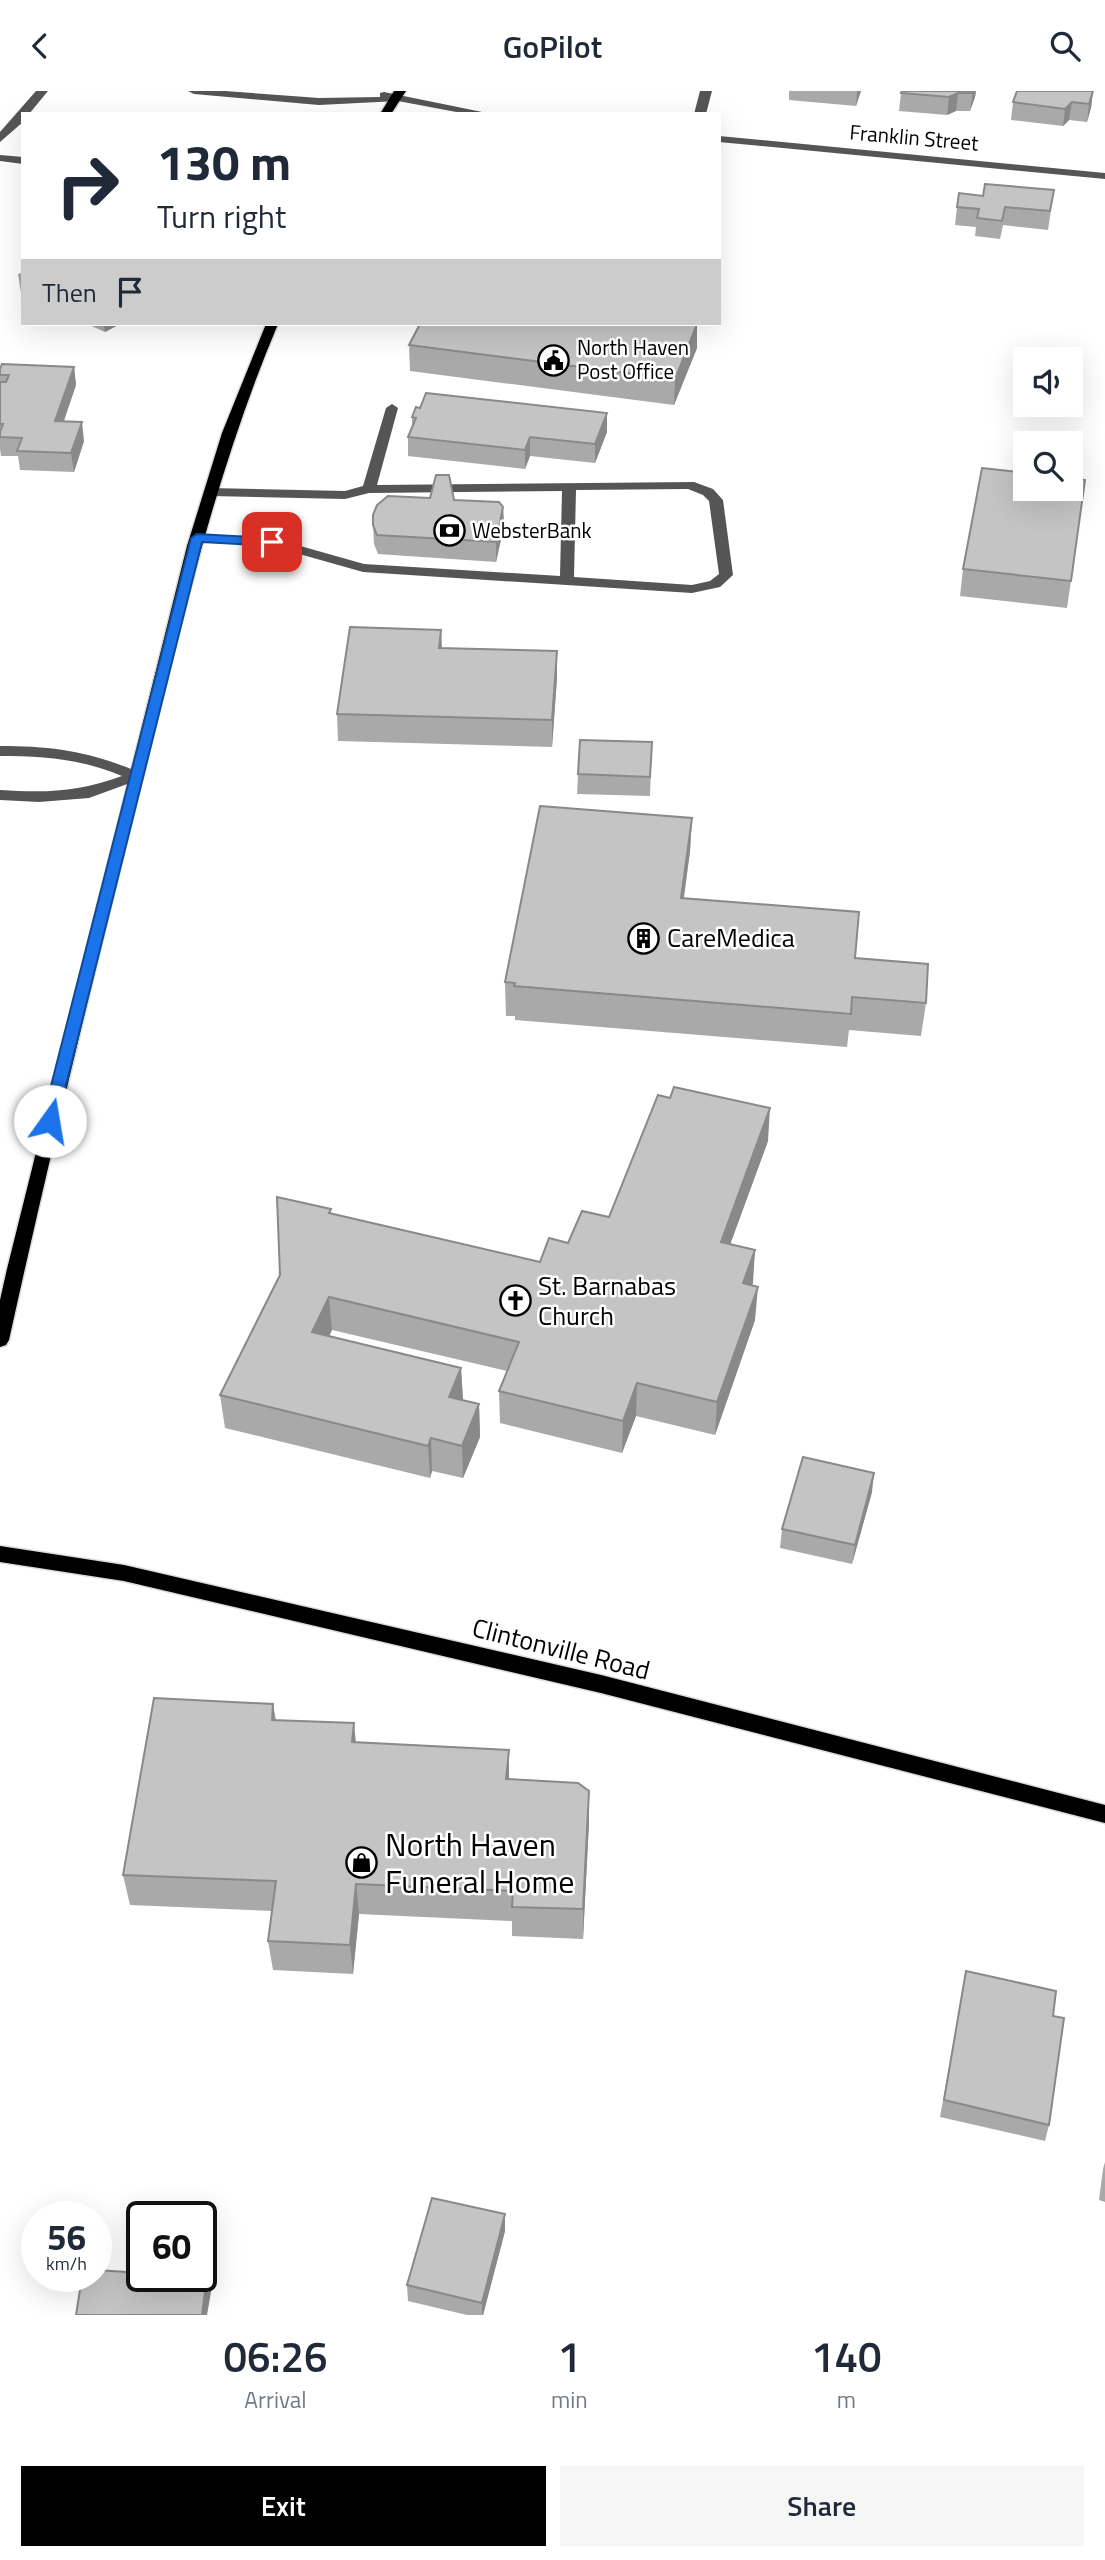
<!DOCTYPE html>
<style>
body{margin:0;font-family:"Titillium Web",sans-serif;background:#f6f6f7;color:#1f2937;height:100vh;display:flex;flex-direction:column;font-size:26px;white-space:nowrap}
*{box-sizing:border-box;margin:0}
p{font-size:23px;color:#747a83}
.icon{flex:none;width:38px;height:38px;fill:none;stroke:currentColor;stroke-width:2;stroke-linecap:round;stroke-linejoin:round}
.map{position:relative;height:2224px;overflow:hidden}
.drawer{display:flex;flex-direction:column;background:#fff;flex:1}
.drawer>*{flex:none}
.top-card{position:absolute;left:21px;top:21px;width:700px;height:214px;border-radius:0px;box-shadow:0 7px 28px #0002;background:#fff;color:#1f2937;overflow:hidden}
.fabs{position:absolute;left:1013px;top:256px;display:grid;gap:14px}
.fabs a{display:grid;place-items:center;width:70px;height:70px;border-radius:0px;background:#fff;box-shadow:0 7px 28px #0002;font-size:35px}
.speed{position:absolute;left:21px;top:2110px;display:flex;gap:14px;font-size:35px;font-weight:700;text-align:center}
.speed>*{display:grid;place-content:center;width:91px;height:91px;border-radius:50%;background:#fff;box-shadow:0 7px 28px #0002;line-height:1}
.speed small{font-size:18px;font-weight:400}
.speed .limit{border:4px solid #111;border-radius:10px;background:#fff;color:#111}
.pin{position:absolute;display:grid;place-items:center;width:60px;height:60px;color:#fff;margin:-30px;border-radius:14px;box-shadow:0 4px 10px #0006}
.me{position:absolute;width:77px;margin:-38px;rotate:13deg;stroke-linejoin:round;filter:drop-shadow(0 0 5px #0008)}
.turn{display:flex;align-items:center;gap:24px;height:147px;padding:0 21px;font-size:32px}
.turn .icon{width:91px;height:91px;stroke-width:2.5}
.turn b{display:block;font-size:49px;line-height:60px}
.then{display:flex;align-items:center;height:66px;padding:0 21px;background:#0003;gap:14px;font-size:26px}
.eta{display:flex;justify-content:space-evenly;align-items:center;height:119px;text-align:center}
.eta b{font-size:42px;font-weight:600;line-height:49px}
.cta{display:flex;gap:14px;margin-top:auto;padding:14px 21px}
.cta a{flex:1;height:80px;border-radius:0px;background:#000;color:#fff;font-size:28px;font-weight:600;line-height:80px;text-align:center}
.cta a+a{background:#f6f6f7;color:#1f2937}
header{display:flex;justify-content:space-between;align-items:center;height:91px;padding:0 21px;background:#fff;font-size:32px;font-weight:600}
.map>svg:first-child{display:block}
.lines{fill:none;stroke-linecap:round;stroke-linejoin:round}
.major-casing{stroke:#dbdbdb;stroke-width:3}
.minor{fill:#555;fill-rule:evenodd}
.major{fill:#000;fill-rule:evenodd}
.wall{fill:#a9a9a9}
.shaded-wall{fill:#898989}
.building{fill:#c4c4c4;stroke:#898989;stroke-width:2}
.route{fill:#1a73e8;stroke:#114b97;stroke-width:2}
.labels{text-anchor:middle;stroke-width:5;stroke-linejoin:round;paint-order:stroke}
.far-street-label{font-size:21px;fill:#000;stroke:#fff}
.far-poi-label{font-size:21px;fill:#000;stroke:#fff;text-anchor:start}
.poi-label{font-size:26px;fill:#000;stroke:#fff;text-anchor:start}
.street-label{font-size:26px;fill:#000;stroke:#fff}
.near-poi-label{font-size:32px;fill:#000;stroke:#fff;text-anchor:start}
</style>
<header><svg class="icon" aria-label="back" viewBox="0 0 24 24"><path d="M15 5l-7 7 7 7"/></svg>GoPilot<svg class="icon" aria-label="search" viewBox="0 0 24 24"><circle cx="10" cy="10" r="6"/><path d="M15 15l6 6"/></svg></header>
<div class="map">
<svg width="1105" height="2224" viewBox="0 0 1105 2224">
<rect width="100%" height="100%" fill="#fff"/>
<g class="lines">
<defs>
<path id="major" d="M394,0h12l-15,23h-11z
M266,233h12c-63,149 -98,304 -137,460 -46,185 -91,370 -132,556l-3,5 -6,2v-47l7,-31 180,-723 35,-113z
M0,1455l124,19 477,110 504,130v18l-504,-130 -477,-112 -124,-19z"/>
</defs>
<use href="#major" class="major-casing"/>
<path class="minor" d="M36,0h12l-19,23h-6v8l-23,20v-10z
M188,0h37l94,7 61,-1v-4l4,-1 108,22h-25l-69,-13 -79,4 -125,-11z
M700,0h12l-6,23h-12z
M719,45l386,37v6l-386,-37z
M0,64l23,2v7l-23,-3z
M392,313l6,4 -21,77 317,-3 19,7 10,11 10,75 -13,12 -28,6 -329,-21 -92,-26 -74,-4 -7,-4 7,-4 75,4 92,26 196,12 2,-85 -193,2 -24,6 -134,-3 -7,-4 7,-4 134,3 18,-5 23,-78zM688,398l15,6 6,6 10,73 -9,7 -18,4 -118,-8 2,-87z
M0,655c55,0 91,6 141,27l3,3 -3,3 -52,19 -50,4 -39,-2v-10c47,3 78,2 122,-14 -40,-17 -79,-20 -122,-20z"/>
<use href="#major" class="major"/>
</g>
<path class="wall" d="M789,0h72l-5,15 -67,-6z
M976,0l-1,6 -5,14h-14l-9,4 -48,-4 2,-18z
M1093,0l-2,17 -4,14 -18,-2 -6,6 -52,-6 2,-18z
M1054,99l-6,40 -45,-5 -3,14 -25,-3 1,-9 -21,-2 2,-18 26,-11z
M23,181v22l-2,-1 -3,-19z
M87,233h33l-15,8z
M409,254l288,3 -23,57 -264,-34z
M74,276l2,18 -12,36 20,20 -10,31 -54,-2 -2,-14h-17l-1,-7v-80z
M420,317l187,5v19l-12,31 -65,-7 -5,13 -117,-13v-19l4,-11v-9z
M454,409l49,7 1,19 -8,36 -118,-8 -4,-10 -1,-19z
M963,478l108,12 -4,27 -107,-12z
M441,539l1,18 115,30 -5,69 -214,-6 -1,-27z
M652,651l-2,54 -73,-2 1,-20z
M692,727l-2,33 -6,47 171,60 71,45 -5,33 -72,-6 -2,17 -332,-27v-4h-9l-1,-34z
M768,1050l-38,103 25,6 -3,35 3,35 -40,115 -79,-19 -14,37 -122,-30 -1,-32 8,-20 -175,-41 -3,6 132,32 2,32 16,4 1,33 -17,41 -31,-7 -2,7 -205,-50 -5,-33 111,-186v5l209,48 69,-45z
M872,1401l-20,72 -72,-16 2,-19z
M273,1613l3,16 80,23 153,36 80,43 -6,117 -71,-3v-15l-153,-7 -6,60 -80,-4 -5,-29 4,-30 -142,-6 -7,-30z
M966,1880l83,154 -4,16 -105,-24z
M1105,2071v40l-6,-2 4,-31z
M505,2140l-22,84h-16l-59,-14 -1,-16z"/>
<path class="shaded-wall" d="M857,0h4l-5,15z
M973,0h3l-1,6 -5,14z
M1093,0l-2,17 -4,14 2,-18z
M958,2l-2,18 -9,4 2,-18z
M1072,11l-3,18 -6,6 2,-17z
M104,233h16l-15,8z
M697,233v24l-23,57 1,-26z
M74,276l2,18 -19,55 -2,-19z
M607,322v19l-12,31v-19z
M82,331l2,19 -10,31 -3,-19z
M530,346v19l-5,13v-19z
M503,416l1,19 -8,36v-20z
M441,539l1,27 -3,-9z
M557,560v27l-5,69v-27z
M692,727l-2,33 -11,80 2,-33z
M770,1017l-2,33 -49,134 2,-33z
M755,1159l-2,33 -12,33 2,-33z
M758,1196l-3,33 -40,115 2,-33z
M329,1206l3,33 -17,35 -3,-33z
M461,1277l2,33 -14,-4z
M637,1292l-1,33 -14,37 1,-32z
M479,1313l1,33 -17,41 -1,-32z
M431,1347l1,33 -2,7 -2,-32z
M874,1382l-2,19 -20,72 3,-19z
M273,1613l4,31 -5,-15z
M354,1632l3,31 -5,-12z
M509,1659v31l-3,-2z
M589,1700v31l-6,117v-30z
M356,1793l3,30 -6,60 -3,-29z
M505,2123v17l-22,84h-1v-12z
M207,2185l4,16 -4,23h-5z"/>
<path class="building" d="M902,0h71l-1,2h-14l-9,4 -48,-4z
M1017,0h76l-4,13 -17,-2 -7,7 -52,-7z
M985,93l69,6 -4,21 -45,-4 -3,14 -25,-3 2,-9 -22,-2 2,-14 24,3z
M420,233h277l-22,55 -266,-34z
M2,273l72,3 -19,54 27,1 -11,31 -54,-2 5,-13 -22,-1v-5l3,-8h-3v-42h6l3,-7h-9v-6z
M426,302l181,20 -12,31 -65,-7 -5,13 -117,-13 8,-19 -4,-1 4,-10 4,1z
M982,377l44,5v15h45v-10l14,2 -14,101 -108,-12z
M436,384h13l5,25 45,2 4,5 -7,35 -119,-7 -4,-10v-10l4,-10 11,-9 42,2z
M350,536l91,3 -2,18 118,3 -5,69 -215,-6z
M580,649l72,2 -2,35 -72,-3z
M540,715l152,12 -11,80 178,14 -4,46 73,6 -2,39 -74,-6 -1,17 -337,-28 1,-3 -10,-1z
M674,996l96,21 -49,134 34,8 -12,33 15,4 -41,115 -80,-19 -14,38 -124,-30 20,-49 -190,-45 -17,35 149,36 -12,29 30,7 -17,42 -31,-8 -3,8 -208,-51 60,-120 -3,-78 54,12 -2,4 211,49 9,-24 19,5 14,-32 27,6 49,-122 12,3z
M803,1366l71,16 -19,72 -73,-16z
M154,1607l119,6 -1,16 82,3 -2,19 157,8 -3,29 72,4 11,8 -6,118 -71,-2 1,-16 -157,-7 -6,61 -82,-4 8,-60 -153,-6z
M966,1880l90,20 -3,25 11,2 -15,107 -105,-25z
M432,2107l73,16 -23,89 -75,-18z
M96,2179l46,3v4l65,-1 -5,39h-126l6,-38h14z"/>
<path class="route" d="M197,443l75,4 6,4 -6,4 -70,-4 -145,579 -7,5 -8,-5 149,-583z"/>
<defs>
<symbol id="civic-ring" viewBox="-11 -11 22 22"><circle r="9.5" fill="#fff" stroke="#000" stroke-width="1.5"/><path d="M-.6-6.5H3V-4.5H.6V-3L4-1V1h2V6H-6V1h2V-1L-.6-3ZM-1.2 2.5V6h2.4V2.5Z" fill="#000"/></symbol>
<symbol id="bank-ring" viewBox="-11 -11 22 22"><circle r="9.5" fill="#fff" stroke="#000" stroke-width="1.5"/><path d="M-6-4H6V4H-6ZM0-2.3a2.3 2.3 0 1 0 0 4.6a2.3 2.3 0 1 0 0-4.6Z" fill="#000"/></symbol>
<symbol id="building-ring" viewBox="-11 -11 22 22"><circle r="9.5" fill="#fff" stroke="#000" stroke-width="1.5"/><path d="M-4-6H4V6H1V3H-1V6H-4ZM-2.5-4.3h1.7v1.8h-1.7ZM.8-4.3h1.7v1.8H.8ZM-2.5-1h1.7V.8h-1.7ZM.8-1h1.7V.8H.8Z" fill="#000"/></symbol>
<symbol id="church-ring" viewBox="-11 -11 22 22"><circle r="9.5" fill="#fff" stroke="#000" stroke-width="1.5"/><path d="M-1.2-6h2.4v3.5h3.3v2.4h-3.3V6h-2.4V-.1h-3.3v-2.4h3.3Z" fill="#000"/></symbol>
<symbol id="shop-ring" viewBox="-11 -11 22 22"><circle r="9.5" fill="#fff" stroke="#000" stroke-width="1.5"/><path d="M-5-2.5h2.3a2.7 3.5 0 0 1 5.4 0H5L5.5 6h-11ZM-1.5-2.5h3a1.5 2.3 0 0 0-3 0Z" fill="#000"/></symbol>
</defs>
<g fill-rule="evenodd">
<use href="#civic-ring" x="536" y="252" width="35" height="35"/>
<use href="#bank-ring" x="432" y="422" width="35" height="35"/>
<use href="#building-ring" x="626" y="830" width="35" height="35"/>
<use href="#church-ring" x="498" y="1192" width="35" height="35"/>
<use href="#shop-ring" x="344" y="1754" width="35" height="35"/>
</g>
<g class="labels">
<g class="far-street-label">
<text transform="translate(914 47) rotate(5)" y="7">Franklin Street</text>
</g>
<g class="far-poi-label">
<text x="577" y="264">North Haven<tspan x="577" dy="24">Post Office</tspan></text>
<text x="472" y="447">WebsterBank</text>
</g>
<g class="poi-label">
<text x="667" y="856">CareMedica</text>
<text x="538" y="1204">St. Barnabas<tspan x="538" dy="30">Church</tspan></text>
</g>
<g class="street-label">
<text transform="translate(561 1558) rotate(14)" y="9">Clintonville Road</text>
</g>
<g class="near-poi-label">
<text x="385" y="1765">North Haven<tspan x="385" dy="37">Funeral Home</tspan></text>
</g>
</g>
</svg>
<div class="fabs">
<a><svg class="icon" aria-label="sound" viewBox="0 0 24 24"><path d="M4 9h4l5-4v14l-5-4H4zM17 9q2 3 0 6"/></svg></a>
<a><svg class="icon" aria-label="search" viewBox="0 0 24 24"><circle cx="10" cy="10" r="6"/><path d="M15 15l6 6"/></svg></a>
</div>
<div class="speed"><div>56<small>km/h</small></div><div class="limit">60</div></div>
<div class="pin" style="left:272px;top:451px;background:#d93025"><svg class="icon" aria-label="arrive" viewBox="0 0 24 24"><path d="M6 21V4h12l-3 4 3 4H6"/></svg></div>
<svg class="me" style="left:50px;top:1030px" viewBox="-20 -20 40 40"><circle r="19" fill="#fff"/><path d="M0-13L10 11 0 6-10 11z" fill="#1a73e8"/></svg>
<div class="top-card">
<div class="turn"><svg class="icon" aria-label="right" viewBox="0 0 24 24"><path d="M7 20v-9h11M14 6l5 5-5 5"/></svg><div><b>130 m</b>Turn right</div></div>
<div class="then">Then<svg class="icon" aria-label="arrive" viewBox="0 0 24 24"><path d="M6 21V4h12l-3 4 3 4H6"/></svg></div>
</div>
</div>
<section class="drawer">
<div class="eta">
<div><b>06:26</b><p>Arrival</p></div>
<div><b>1</b><p>min</p></div>
<div><b>140</b><p>m</p></div>
</div>
<div class="cta"><a>Exit</a><a>Share</a></div>
</section>
